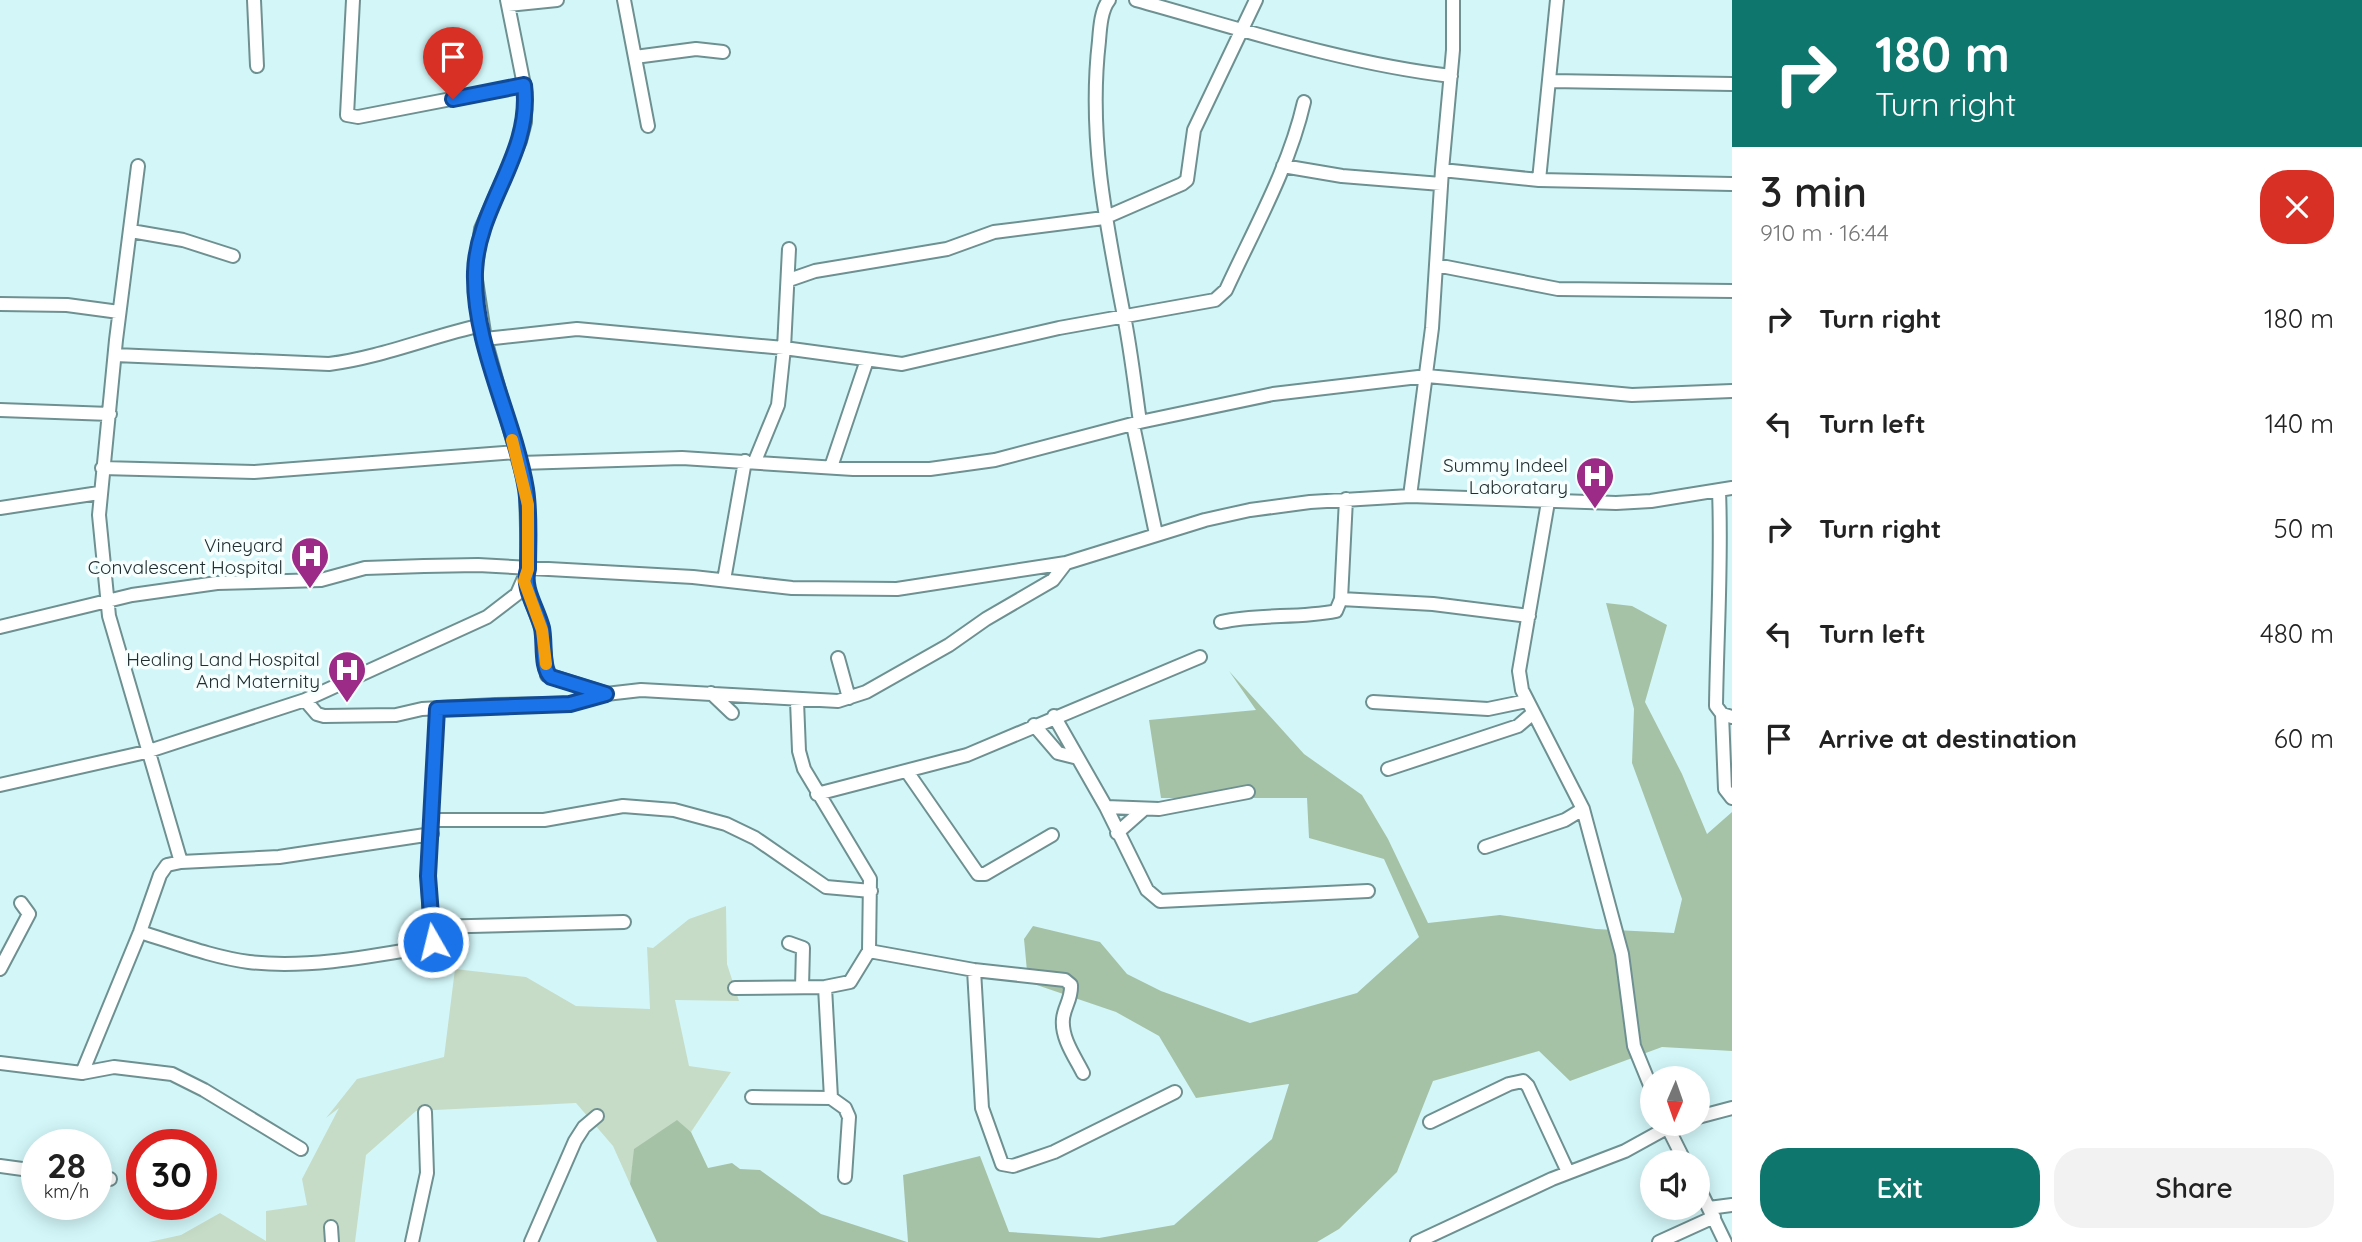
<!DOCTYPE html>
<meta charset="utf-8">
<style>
body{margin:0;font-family:Quicksand,sans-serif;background:#f2f2f2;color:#222;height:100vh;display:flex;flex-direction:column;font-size:26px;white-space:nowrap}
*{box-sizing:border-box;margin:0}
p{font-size:23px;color:#767676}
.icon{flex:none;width:38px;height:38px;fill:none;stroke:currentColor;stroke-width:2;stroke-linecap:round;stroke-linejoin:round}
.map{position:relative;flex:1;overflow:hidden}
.side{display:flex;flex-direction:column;background:#fff;width:630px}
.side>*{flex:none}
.hud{background:#0f766e;color:#fff;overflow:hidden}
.needle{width:46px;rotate:182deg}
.buttons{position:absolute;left:1640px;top:1066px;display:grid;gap:14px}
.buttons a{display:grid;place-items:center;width:70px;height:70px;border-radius:50%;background:#fff;box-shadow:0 4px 18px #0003;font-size:35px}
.speed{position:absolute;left:21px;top:1129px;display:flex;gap:14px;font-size:35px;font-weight:700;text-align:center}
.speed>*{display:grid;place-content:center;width:91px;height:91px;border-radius:50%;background:#fff;box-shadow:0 4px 18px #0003;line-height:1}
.speed small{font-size:18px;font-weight:400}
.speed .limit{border:10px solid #d22;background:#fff;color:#111}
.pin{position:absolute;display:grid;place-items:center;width:60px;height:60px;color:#fff;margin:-72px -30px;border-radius:50% 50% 50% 0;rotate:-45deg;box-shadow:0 0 7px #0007}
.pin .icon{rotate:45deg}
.me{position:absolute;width:77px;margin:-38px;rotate:352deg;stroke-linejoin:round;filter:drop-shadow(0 0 5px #0008)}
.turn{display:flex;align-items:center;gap:24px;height:147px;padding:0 28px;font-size:32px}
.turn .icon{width:91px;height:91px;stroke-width:2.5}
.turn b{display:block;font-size:49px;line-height:60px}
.round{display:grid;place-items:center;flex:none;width:74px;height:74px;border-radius:28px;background:#f2f2f2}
.overview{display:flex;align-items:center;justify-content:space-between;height:119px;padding:0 28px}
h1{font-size:42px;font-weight:600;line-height:52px}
.button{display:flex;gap:14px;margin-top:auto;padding:14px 28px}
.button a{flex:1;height:80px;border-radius:28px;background:#0f766e;color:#fff;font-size:28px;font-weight:600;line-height:80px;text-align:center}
.button a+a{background:#f2f2f2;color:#222}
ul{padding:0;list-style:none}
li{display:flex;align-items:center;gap:21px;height:105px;padding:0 28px}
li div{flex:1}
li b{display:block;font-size:26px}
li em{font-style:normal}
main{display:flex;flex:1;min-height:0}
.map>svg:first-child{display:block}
.green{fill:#c7dcc7}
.forest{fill:#a6c2a6}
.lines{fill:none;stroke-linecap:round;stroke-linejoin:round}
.minor-casing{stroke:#6f9091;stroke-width:16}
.minor{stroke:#fff;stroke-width:12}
.route-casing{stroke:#114b97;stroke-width:18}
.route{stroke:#1a73e8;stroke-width:12}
.slow{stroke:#f59e0b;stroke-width:12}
.labels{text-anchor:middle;stroke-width:7;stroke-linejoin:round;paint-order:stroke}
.poi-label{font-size:19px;fill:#202e2f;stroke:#f7fefe;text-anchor:end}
</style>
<main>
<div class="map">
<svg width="1732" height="1242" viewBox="0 0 1732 1242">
<rect width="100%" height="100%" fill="#d3f7f9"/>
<path class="green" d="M726,906l1,58 12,37 -64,-1 14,66 42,6 -40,60 -14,-11 -42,28 -5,35 -17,-38 -37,-43 -160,8 -50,44 -11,87h-206l32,-7 39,-22 46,28v-30l41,-6 -5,-26 37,-71 -13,10 31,-39 87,-22 11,-88 71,8 50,29 74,3 -3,-62 6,1 36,-29z"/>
<path class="forest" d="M1606,603l26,3 35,19 -22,77 37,72 25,60 25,-22v239l-70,-4 -92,34 -31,-30 -106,30 -36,91 -58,57 -22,13h-409l-5,-67 77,-19 29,76 90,6 75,-13 98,-86 17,-55 -93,14 -37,-62 -43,-24 -88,-30 -4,-43 9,-13 67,16 27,32 34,17 89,32 107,-30 62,-56 -35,-78 -75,-21 -2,-40h-146l-12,-78 107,-10 -27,-39 75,83 58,41 26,44 40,84 72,-8 96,14 78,4 8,-34 -50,-136 2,-54z
M677,1120l14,12 17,36 24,-5 8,6 20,1 61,44 86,28h-250l-27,-58 4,-35z"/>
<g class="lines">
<defs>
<path id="minor" d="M254,0l3,66
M353,0l-6,115 11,2 166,-32
M624,0l24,126
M1109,0c-8,10 -9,28 -10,41 -11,95 7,182 25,275 7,35 11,71 16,106
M1136,0c105,29 206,63 315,76
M508,5l49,-5
M635,57l61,-8 27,3
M1551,81l181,3
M1283,166l59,10 99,8
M1442,170l11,-120v-50
M1539,180l18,-180
M131,231l52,9 50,16
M1436,265l122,24 174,2
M789,280l26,-9 132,-22 47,-17 110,-14 78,-34 5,-4 7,-50 62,-130
M0,304l67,1 52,7
M485,339l92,-10 207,19 118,16 157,-36 156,-28 11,-10c28,-61 63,-122 78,-188
M115,355l214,9c50,-6 103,-28 153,-39
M0,410l110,4
M1133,425l23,109
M755,461l23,-56 6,-57 5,-99
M520,463l162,-5 171,11h77l65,-9 145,-38 133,-28 154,-18 205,19 100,-4
M831,467l36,-107
M102,468l152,4 262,-20
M1719,491c3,72 -2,143 -3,215l6,8 10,3
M1410,496l22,-168 10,-158 97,10 193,4
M1346,499l-5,100 92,5 96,12
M1548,502l-29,169 3,19 61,119 39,145 12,92 18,44
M0,508l99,-15
M724,580l21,-119
M524,581l18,49 5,45 57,18
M1221,622c38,-9 77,-3 115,-11l5,-12
M0,627l132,-32 85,-12 104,-3 44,-12 59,-2 54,-1 215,12 99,11 105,1 169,-26 139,-43 45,-10 60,-8 100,-6 206,7 35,-2 81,-13
M838,658l11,40
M711,693l21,20
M305,700l12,14 7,2 72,-1 26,-6 73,-4 75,-1 36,-10 35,-4 197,11 28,-9 83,-47 37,-26 67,-39 13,-17
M1373,702l115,7 39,-8
M1722,714l3,75 7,9
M1054,716l52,91 41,83 13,11 208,-10
M1034,725l24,28 20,5
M1388,769l130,-43 14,-12
M908,773l70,101h7l67,-39
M0,785l146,-33 159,-52 182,-83 30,-23 11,-25 -2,-81 -41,-149 -10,-65 6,-45 39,-88 5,-19 -1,-37 -17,-85
M817,794l150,-39 233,-98
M1106,807l53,2 89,-17
M433,820h111l79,-14 51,4 52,14 29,14 71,49 45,4
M1117,833l26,-23
M1485,847l80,-27 18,-11
M181,862l98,-5 153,-23
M432,927l192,-5
M140,932c36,11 72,25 109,30 59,7 124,-6 182,-16l-3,-70 9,-167
M789,943l14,5 -1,39
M869,951l105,19 91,10 6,5c1,14 -7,22 -8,34 -2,19 12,38 20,54
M0,969l29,-55 -8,-11
M974,970l8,138 20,56 11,2 41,-14 121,-60
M825,987l6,111
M735,988l90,-1 25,-5 19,-31 1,-72 -66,-110 -5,-18 -2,-50
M0,1063l82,10 32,-6 58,7 32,16 97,59
M82,1073l58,-141 20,-57 7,-10 14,-3 -72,-246 -10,-101 17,-175 22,-174
M752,1097l79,1 14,10 4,9 -4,60
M1698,1117l34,-9
M1430,1122l79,-38 14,-3 5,5 40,86
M1666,1124l19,38
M0,1166l37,5
M96,1178l14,1
M1698,1186l27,56
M1709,1208l23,-3
M331,1227l1,15
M412,1242l15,-69 -2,-61
M531,1242l44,-101 9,-14 13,-11
M1417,1242l135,-63 73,-28 49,-27
M1659,1242l55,-25"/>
</defs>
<use href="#minor" class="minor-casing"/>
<use href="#minor" class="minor"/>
</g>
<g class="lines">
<defs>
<path id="route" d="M433,942l-5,-66 9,-167 133,-5 36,-10 -55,-17c-10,-8 -6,-35 -9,-49 -5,-20 -20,-40 -14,-59 0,-26 2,-54 -2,-80 -12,-72 -53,-143 -51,-217 2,-67 58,-118 49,-187l-71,14"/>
</defs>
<use href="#route" class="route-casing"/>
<use href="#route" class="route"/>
<path class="slow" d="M512,440l16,65v64l-4,12 18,49 4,34"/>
</g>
<defs>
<symbol id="hospital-pin" viewBox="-11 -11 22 30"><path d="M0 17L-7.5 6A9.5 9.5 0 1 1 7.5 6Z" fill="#9c2a87" stroke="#f7fefe"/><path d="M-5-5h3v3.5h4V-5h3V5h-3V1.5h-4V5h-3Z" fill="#fff"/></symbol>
</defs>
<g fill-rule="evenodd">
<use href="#hospital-pin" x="1573" y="454" width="44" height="60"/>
<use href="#hospital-pin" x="288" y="534" width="44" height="60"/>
<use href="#hospital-pin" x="325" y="648" width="44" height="60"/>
</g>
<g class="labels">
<g class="poi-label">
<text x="1568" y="472">Summy Indeel<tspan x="1568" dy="22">Laboratary</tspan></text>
<text x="283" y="552">Vineyard<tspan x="283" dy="22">Convalescent Hospital</tspan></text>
<text x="320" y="666">Healing Land Hospital<tspan x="320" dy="22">And Maternity</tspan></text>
</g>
</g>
</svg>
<div class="buttons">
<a><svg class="needle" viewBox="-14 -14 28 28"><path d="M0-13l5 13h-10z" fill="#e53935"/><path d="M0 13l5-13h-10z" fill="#767676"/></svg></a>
<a><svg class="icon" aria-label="sound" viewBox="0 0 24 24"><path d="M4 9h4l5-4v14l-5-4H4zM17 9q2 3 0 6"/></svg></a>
</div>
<div class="speed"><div>28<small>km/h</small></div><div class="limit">30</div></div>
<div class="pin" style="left:453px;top:99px;background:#d93025"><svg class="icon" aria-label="arrive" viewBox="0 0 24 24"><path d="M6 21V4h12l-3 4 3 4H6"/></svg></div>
<svg class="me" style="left:433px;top:942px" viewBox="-20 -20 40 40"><circle r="17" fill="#1a73e8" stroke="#fff" stroke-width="3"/><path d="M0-11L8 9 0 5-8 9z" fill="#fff"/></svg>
</div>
<section class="side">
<div class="hud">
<div class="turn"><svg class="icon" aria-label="right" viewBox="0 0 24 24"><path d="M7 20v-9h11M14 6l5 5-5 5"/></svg><div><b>180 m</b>Turn right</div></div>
</div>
<div class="overview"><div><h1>3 min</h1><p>910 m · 16:44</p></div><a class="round" style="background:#d93025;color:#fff"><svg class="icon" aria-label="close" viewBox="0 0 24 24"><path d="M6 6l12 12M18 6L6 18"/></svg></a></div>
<ul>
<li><svg class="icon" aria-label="right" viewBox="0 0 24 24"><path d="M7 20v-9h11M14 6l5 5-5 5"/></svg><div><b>Turn right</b></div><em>180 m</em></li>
<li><svg class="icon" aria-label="left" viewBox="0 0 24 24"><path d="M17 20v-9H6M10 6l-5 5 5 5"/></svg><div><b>Turn left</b></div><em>140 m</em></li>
<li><svg class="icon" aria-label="right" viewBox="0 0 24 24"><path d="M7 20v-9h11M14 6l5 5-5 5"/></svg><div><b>Turn right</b></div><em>50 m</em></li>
<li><svg class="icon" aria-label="left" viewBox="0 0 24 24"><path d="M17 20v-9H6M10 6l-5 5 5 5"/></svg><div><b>Turn left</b></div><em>480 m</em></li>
<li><svg class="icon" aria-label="arrive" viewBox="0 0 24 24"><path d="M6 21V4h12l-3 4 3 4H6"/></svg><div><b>Arrive at destination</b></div><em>60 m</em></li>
</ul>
<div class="button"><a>Exit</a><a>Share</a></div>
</section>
</main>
